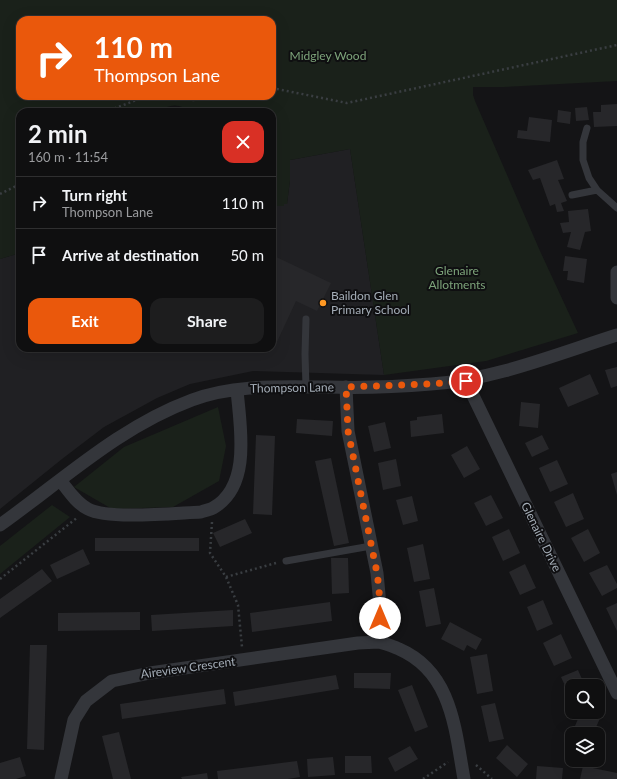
<!DOCTYPE html>
<meta charset="utf-8">
<style>
body{margin:0;font-family:Lato,sans-serif;background:#1d1d1e;color:#f1f3f6;height:100vh;display:flex;flex-direction:column;font-size:15px;white-space:nowrap}
*{box-sizing:border-box;margin:0}
p{font-size:13px;color:#9b9c9f}
.icon{flex:none;width:22px;height:22px;fill:none;stroke:currentColor;stroke-width:2;stroke-linecap:round;stroke-linejoin:round}
.map{position:relative;flex:1;overflow:hidden}
.side{position:absolute;left:16px;top:108px;width:260px;height:244px;display:flex;flex-direction:column;background:#0f0f10;border-radius:12px;box-shadow:0 4px 16px #0002,0 0 0 1px #2f2f30}
.side>*{flex:none}
.banner{position:absolute;left:16px;top:16px;width:260px;height:84px;border-radius:12px;box-shadow:0 4px 16px #0002,0 0 0 1px #2f2f30;background:#ea580c;color:#fff;overflow:hidden}
.buttons{position:absolute;left:565px;top:679px;display:grid;gap:8px}
.buttons a{display:grid;place-items:center;width:40px;height:40px;border-radius:8px;background:#0f0f10;box-shadow:0 4px 16px #0002,0 0 0 1px #2f2f30;font-size:20px}
.pin{position:absolute;display:grid;place-items:center;width:34px;height:34px;color:#fff;margin:-17px;border:2px solid #fff;border-radius:50%;box-shadow:0 1px 4px #0007}
.me{position:absolute;width:44px;margin:-22px;rotate:0deg;stroke-linejoin:round;filter:drop-shadow(0 0 3px #0008)}
.turn{display:flex;align-items:center;gap:14px;height:84px;padding:0 12px;font-size:18px}
.turn .icon{width:52px;height:52px;stroke-width:2.5}
.turn b{display:block;font-size:28px;line-height:34px}
.round{display:grid;place-items:center;flex:none;width:42px;height:42px;border-radius:12px;background:#1d1d1e}
.summary{display:flex;align-items:center;justify-content:space-between;height:68px;padding:0 12px}
h1{font-size:24px;font-weight:700;line-height:30px}
.primary-button{display:flex;gap:8px;margin-top:auto;padding:8px 12px}
.primary-button a{flex:1;height:46px;border-radius:12px;background:#ea580c;color:#fff;font-size:16px;font-weight:700;line-height:46px;text-align:center}
.primary-button a+a{background:#1d1d1e;color:#f1f3f6}
ul{padding:0;list-style:none}
li{display:flex;align-items:center;gap:12px;height:52px;padding:0 12px;border-top:1px solid #2f2f30}
li div{flex:1}
li b{display:block;font-size:15px}
li em{font-style:normal}
.map>svg:first-child{display:block}
.built{fill:#202023}
.green{fill:#1a211a;fill-rule:evenodd}
.building{fill:#27272a}
.lines{fill:none;stroke-linecap:round;stroke-linejoin:round}
.path{stroke:#3a3e42;stroke-width:2.5;stroke-dasharray:2 3;stroke-linecap:butt}
.service{stroke:#34363b;stroke-width:7}
.minor{stroke:#34363b;stroke-width:13}
.route{stroke:#ea580c;stroke-width:7;stroke-dasharray:0 12.6}
.poi-dot{fill:#ff9823;stroke:#0f0f11;stroke-width:1.5}
.labels{text-anchor:middle;stroke-width:4;stroke-linejoin:round;paint-order:stroke}
.park-label{font-size:12px;fill:#7da37a;stroke:#0f0f11}
.poi-label{font-size:12px;fill:#a4adb7;stroke:#0f0f11;text-anchor:start}
.street-label{font-size:12px;fill:#a4adb7;stroke:#0f0f11}
</style>
<div class="map">
<svg width="617" height="779" viewBox="0 0 617 779">
<rect width="100%" height="100%" fill="#141416"/>
<path class="built" d="M350,149l34,226 -131,-4 -63,13 -33,14 -53,29 -42,32 -62,50v-250l20,-6v95h252v-145l15,1 3,-24v-20z"/>
<path class="green" d="M0,0h617v81l-114,6h-30v8l2,6 65,150 38,82 -92,28 -102,14 -34,-226 -60,11v20l-3,24h-3v2h-12v-94h-81c-10,-8 -22,-9 -31,0h-140v141l-20,6zM20,20h252v76h-252z
M218,407l8,39 -7,35 -46,26 -61,2 -38,-22 50,-40z
M52,505l18,12 -70,57v-28z"/>
<path class="building" d="M617,104v22l-23,1 -1,-15h8v-7z
M587,107l2,13 -13,1 -1,-13z
M558,110l13,2 -1,12 -13,-2z
M529,117l23,3 -2,22 -33,-4 1,-8 9,1z
M557,160l7,19 -6,1 9,21 -6,2 3,8 -7,1 -2,-8 -5,2 -10,-28 -7,2 -5,-10z
M588,209l3,22 -6,1 -5,18 -13,-3 4,-15 -8,1 -3,-10 9,-1 -1,-11z
M272,255l59,28 -14,28 -21,-10 -20,43 -4,-2z
M565,256l22,3 -3,24 -17,-3 1,-9h-5z
M617,367v19l-6,2 -6,-18z
M590,374l9,20 -31,13 -9,-19z
M521,402l19,2 -2,24 -19,-2z
M442,414l2,19 -33,4 -1,-16 7,-1v-3z
M297,419l36,2 -1,15 -36,-3z
M385,422l6,26 -17,4 -6,-26z
M256,435l19,1 -3,79 -19,-1z
M542,435l7,14 -17,8 -7,-14z
M467,446l13,23 -16,9 -13,-23z
M331,458l18,85 -15,3 -19,-85z
M396,459l5,27 -18,4 -5,-27z
M557,460l11,24 -18,8 -11,-24z
M617,472v23l-6,-21z
M573,493l11,26 -18,8 -12,-25z
M491,495l12,23 -17,8 -12,-23z
M412,496l6,25 -15,4 -7,-25z
M245,519l7,14 -32,14 -7,-14z
M509,529l11,24 -17,8 -11,-24z
M588,529l12,24 -16,9 -13,-24z
M95,538h104v13h-104z
M423,544l7,35 -16,3 -7,-34z
M83,549l7,15 -33,15 -7,-14z
M331,558h17l1,35 -17,1z
M525,564l11,24 -16,7 -11,-23z
M607,565l10,19v4l-15,8 -13,-23z
M42,569l10,12 -52,37v-19z
M434,588l7,36 -15,3 -7,-36z
M543,600l10,24 -16,7 -10,-24z
M330,602l2,19 -80,11 -2,-19z
M617,603v28l-11,-23z
M233,610v16l-81,5 -1,-16z
M140,612v18l-82,1v-18z
M450,622l32,17 -6,11 -9,-5 -3,6 -23,-12z
M561,634l11,24 -18,8 -11,-23z
M30,645h17l-3,105 -17,-1z
M487,654l6,37 -16,3 -7,-37z
M578,670l7,16h-13v15l-11,-24z
M354,673h37l-1,16 -36,-1z
M336,675l3,14 -104,17 -2,-14z
M412,685l16,42 -13,5 -17,-42z
M224,689l2,15 -104,15 -2,-15z
M495,703l9,36 -15,3 -8,-36z
M581,712h9l11,4 -8,18h-18l-3,-1z
M119,732l12,47h-18l-11,-43z
M507,745l21,19 -11,13 -21,-19z
M410,746l8,13 -23,13 -7,-14z
M345,756h26l1,17h-27z
M20,757l6,19 -10,3h-16v-16z
M333,757l2,18 -27,2 -1,-18z
M297,761l3,16 -12,2h-70l-1,-8z
M537,766l26,2 -1,11h-26z
M583,766l34,7v6h-37z
M207,773l1,6h-26l-1,-2z"/>
<g class="lines">
<path class="path" d="M272,88l75,15 270,-58
M105,112l37,-14 53,2 8,-4
M0,194l20,-10
M212,522l-2,31 16,24 12,28 4,42
M226,577l50,-14
M0,579l78,-62
M476,765l16,14
M423,779l25,-17"/>
<path class="service" d="M587,128l-4,14v18l6,18 8,12 20,18
M572,195l25,-5
M306,387l-1,-33 1,-35
M286,561l85,-15"/>
<path class="minor" d="M617,272v26
M466,381l151,312
M346,387l2,44 29,142 3,32 -1,37c7,2 14,4 20,7 53,23 56,80 65,130
M60,480c8,10 16,23 28,29 21,11 88,4 113,3 4,-2 9,-2 12,-4 39,-22 27,-82 24,-118
M0,525c62,-44 119,-98 192,-125 43,-16 90,-13 135,-13 34,1 69,0 104,-3 62,-4 126,-30 186,-49
M61,779l13,-59 12,-19 26,-20 38,-8 208,-30 21,-1"/>
</g>
<g class="lines">
<path class="route" d="M380,618l-1,-30 -2,-15 -29,-142 -2,-44 84,-3 36,-3"/>
</g>
<circle class="poi-dot" cx="323" cy="303" r="4"/>
<g class="labels">
<g class="park-label">
<text x="328" y="60">Midgley Wood</text>
<text x="457" y="275">Glenaire<tspan x="457" dy="14">Allotments</tspan></text>
</g>
<g class="poi-label">
<text x="331" y="300">Baildon Glen<tspan x="331" dy="14">Primary School</tspan></text>
</g>
<g class="street-label">
<text transform="translate(292 388) rotate(-1)" y="4">Thompson Lane</text>
<text transform="translate(541 537) rotate(64)" y="4">Glenaire Drive</text>
<text transform="translate(188 668) rotate(-8)" y="4">Aireview Crescent</text>
</g>
</g>
</svg>
<div class="buttons">
<a><svg class="icon" aria-label="search" viewBox="0 0 24 24"><circle cx="10" cy="10" r="6"/><path d="M15 15l6 6"/></svg></a>
<a><svg class="icon" aria-label="layers" viewBox="0 0 24 24"><path d="M12 4l9 5-9 5-9-5zM3 14l9 5 9-5"/></svg></a>
</div>
<div class="pin" style="left:466px;top:381px;background:#d93025"><svg class="icon" aria-label="arrive" viewBox="0 0 24 24"><path d="M6 21V4h12l-3 4 3 4H6"/></svg></div>
<svg class="me" style="left:380px;top:618px" viewBox="-20 -20 40 40"><circle r="19" fill="#fff"/><path d="M0-13L10 11 0 6-10 11z" fill="#ea580c"/></svg>
<div class="banner">
<div class="turn"><svg class="icon" aria-label="right" viewBox="0 0 24 24"><path d="M7 20v-9h11M14 6l5 5-5 5"/></svg><div><b>110 m</b>Thompson Lane</div></div>
</div>
<section class="side">
<div class="summary"><div><h1>2 min</h1><p>160 m · 11:54</p></div><a class="round" style="background:#d93025;color:#fff"><svg class="icon" aria-label="close" viewBox="0 0 24 24"><path d="M6 6l12 12M18 6L6 18"/></svg></a></div>
<ul>
<li><svg class="icon" aria-label="right" viewBox="0 0 24 24"><path d="M7 20v-9h11M14 6l5 5-5 5"/></svg><div><b>Turn right</b><p>Thompson Lane</p></div><em>110 m</em></li>
<li><svg class="icon" aria-label="arrive" viewBox="0 0 24 24"><path d="M6 21V4h12l-3 4 3 4H6"/></svg><div><b>Arrive at destination</b></div><em>50 m</em></li>
</ul>
<div class="primary-button"><a>Exit</a><a>Share</a></div>
</section>
</div>
